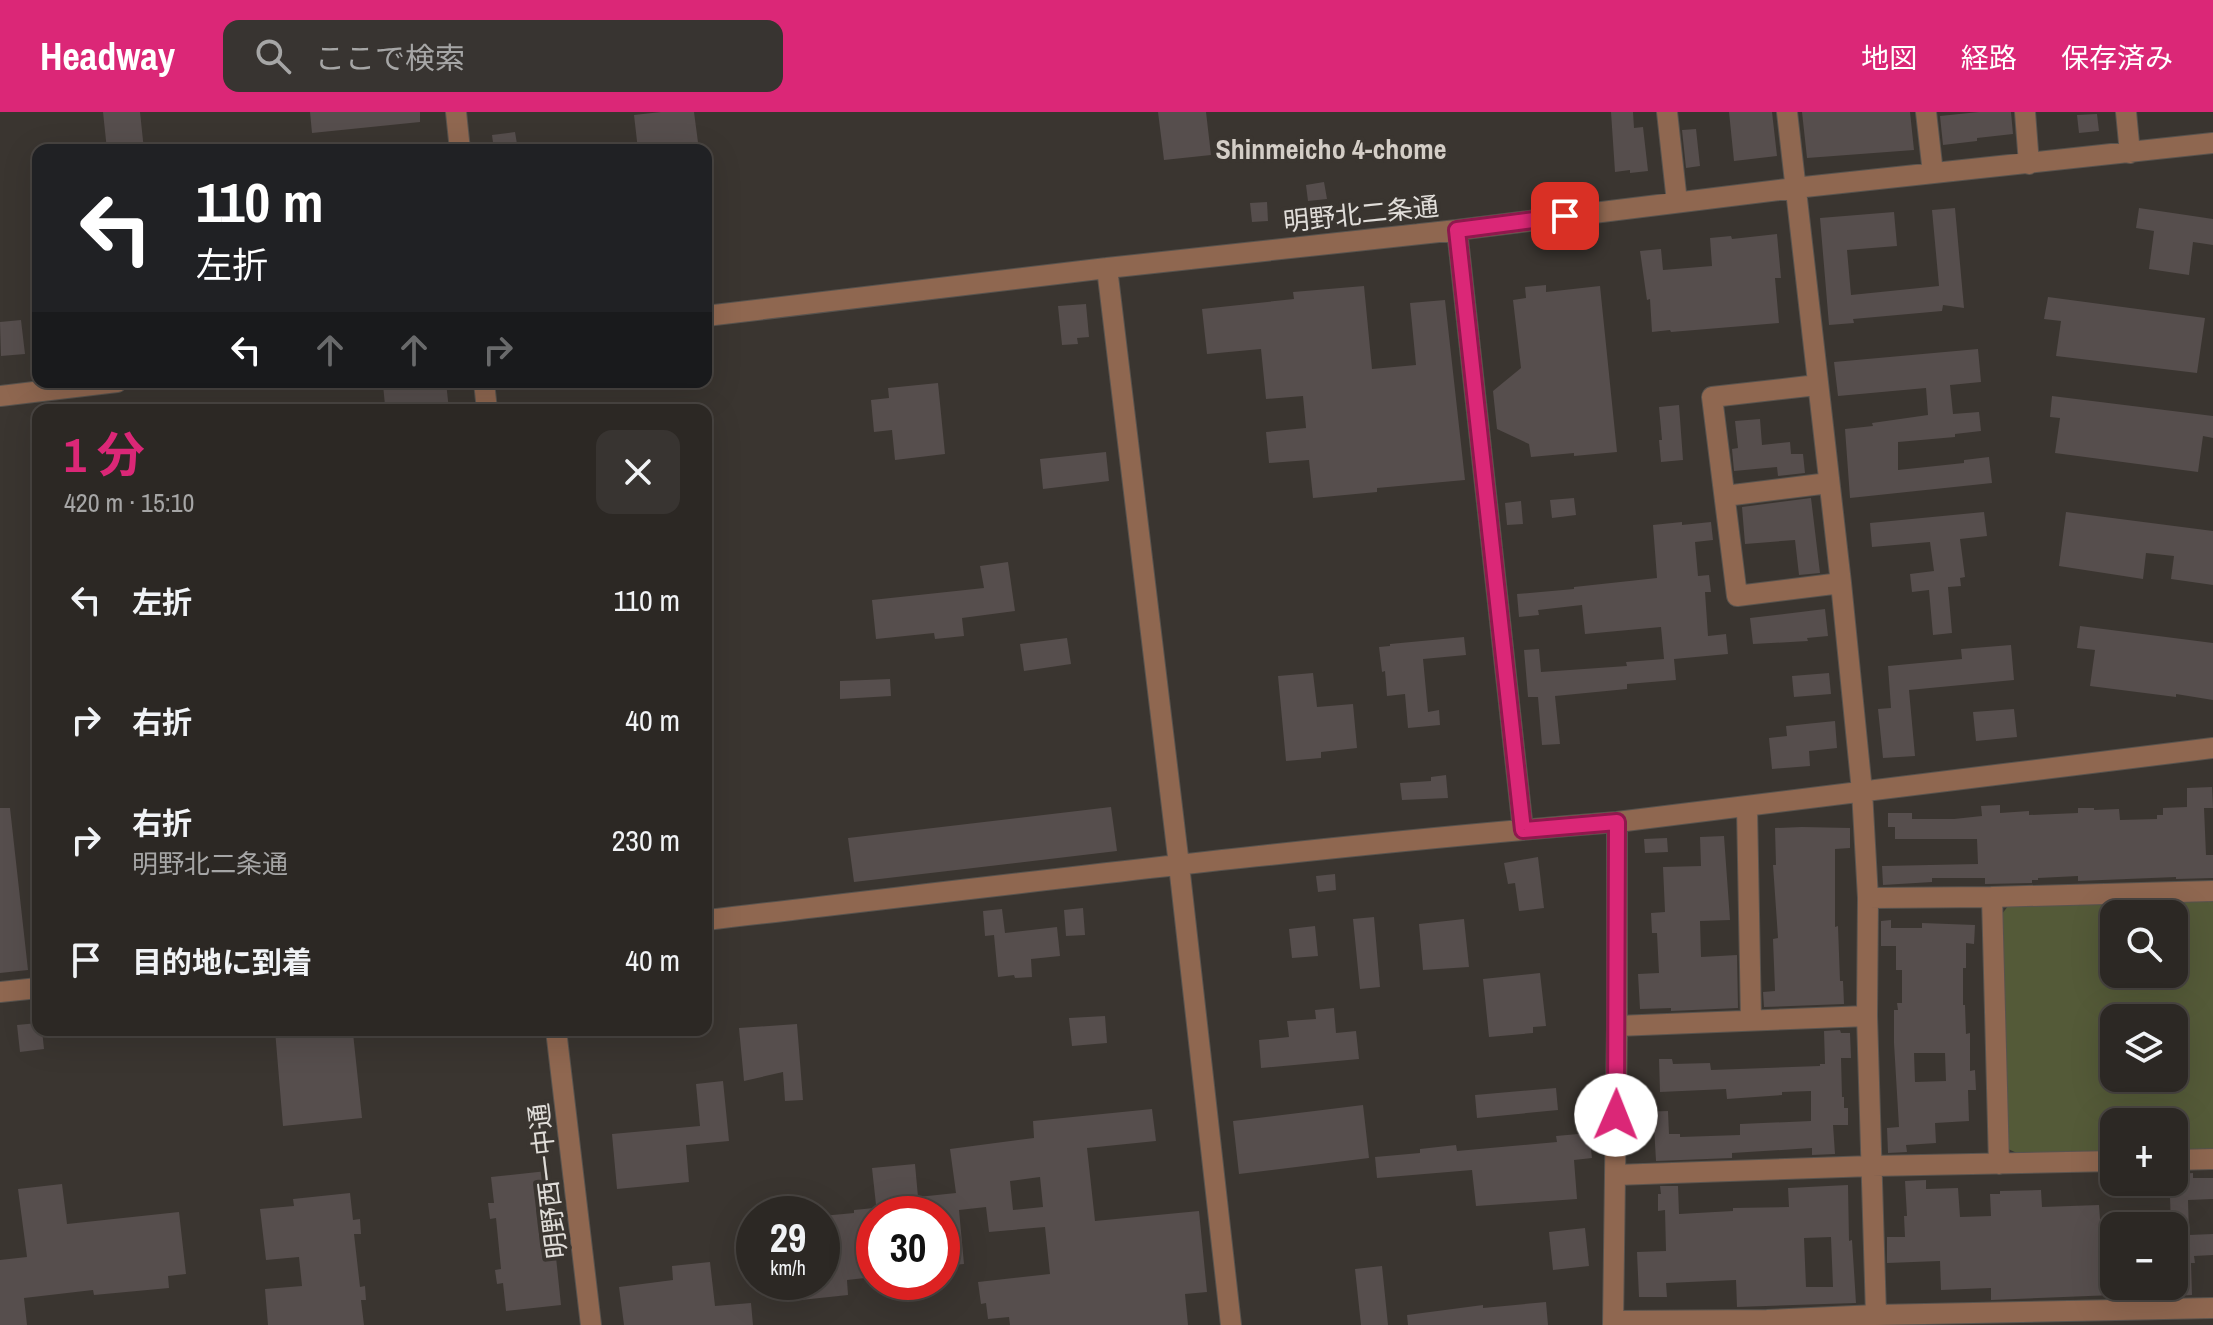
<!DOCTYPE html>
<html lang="ja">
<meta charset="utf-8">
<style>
body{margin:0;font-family:"Archivo Narrow","Noto Sans JP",sans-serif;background:#383431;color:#f1f3f6;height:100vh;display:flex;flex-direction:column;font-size:30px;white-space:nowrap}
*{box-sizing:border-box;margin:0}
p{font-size:26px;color:#a6a6a6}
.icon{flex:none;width:44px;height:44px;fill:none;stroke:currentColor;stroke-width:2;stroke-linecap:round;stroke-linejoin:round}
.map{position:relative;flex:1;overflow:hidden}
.details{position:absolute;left:32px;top:292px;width:680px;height:632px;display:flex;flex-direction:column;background:#2c2824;border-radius:16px;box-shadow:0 8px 32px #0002,0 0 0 2px #484441}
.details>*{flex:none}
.guide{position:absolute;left:32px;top:32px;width:680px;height:244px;border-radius:16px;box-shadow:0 8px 32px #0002,0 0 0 2px #484441;background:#202124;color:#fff;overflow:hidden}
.tools{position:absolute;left:2100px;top:788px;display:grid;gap:16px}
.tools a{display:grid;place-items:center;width:88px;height:88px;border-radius:16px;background:#2c2824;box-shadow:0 8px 32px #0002,0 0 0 2px #484441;font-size:40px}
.speed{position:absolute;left:736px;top:1084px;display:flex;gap:16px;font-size:40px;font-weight:700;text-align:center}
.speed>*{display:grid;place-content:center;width:104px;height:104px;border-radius:50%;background:#2c2824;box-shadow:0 8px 32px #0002,0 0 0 2px #484441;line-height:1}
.speed small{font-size:20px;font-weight:400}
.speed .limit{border:12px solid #d22;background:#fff;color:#111}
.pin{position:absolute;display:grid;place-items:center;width:68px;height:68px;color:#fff;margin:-34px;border-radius:16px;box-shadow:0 4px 12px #0006}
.me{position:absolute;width:88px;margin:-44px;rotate:1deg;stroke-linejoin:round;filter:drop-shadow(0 0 6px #0008)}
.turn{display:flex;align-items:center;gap:28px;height:168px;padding:0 32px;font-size:36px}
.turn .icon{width:104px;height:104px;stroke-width:2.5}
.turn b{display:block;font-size:56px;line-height:68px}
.lanes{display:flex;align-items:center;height:76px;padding:0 32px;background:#0003;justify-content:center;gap:40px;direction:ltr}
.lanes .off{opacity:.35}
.round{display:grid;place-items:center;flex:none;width:84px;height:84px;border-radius:16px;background:#383431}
.headline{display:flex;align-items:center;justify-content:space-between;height:136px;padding:0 32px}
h1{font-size:48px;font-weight:700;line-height:60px;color:#db2777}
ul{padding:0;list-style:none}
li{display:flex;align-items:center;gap:24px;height:120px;padding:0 32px}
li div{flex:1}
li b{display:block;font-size:30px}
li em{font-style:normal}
header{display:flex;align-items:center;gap:48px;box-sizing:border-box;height:112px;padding:0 40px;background:#db2777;color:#fff}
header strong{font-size:38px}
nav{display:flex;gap:44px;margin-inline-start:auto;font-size:28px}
.search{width:560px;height:72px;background:#383431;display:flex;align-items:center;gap:20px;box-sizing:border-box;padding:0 28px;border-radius:16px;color:#a6a6a6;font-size:30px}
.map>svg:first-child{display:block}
.green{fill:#545a38;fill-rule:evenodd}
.building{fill:#564e4d;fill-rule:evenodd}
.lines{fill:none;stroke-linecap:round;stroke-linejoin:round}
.minor-casing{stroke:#58534e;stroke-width:22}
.minor{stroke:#8f6750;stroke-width:20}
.route-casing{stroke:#8e194d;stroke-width:20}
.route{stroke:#db2777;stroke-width:14}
.labels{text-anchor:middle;stroke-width:8;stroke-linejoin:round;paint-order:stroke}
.street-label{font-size:26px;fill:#e0ddd9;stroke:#3a3530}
.neighbourhood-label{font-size:28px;font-weight:bold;fill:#d4cec7;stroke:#3a3530}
</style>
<header>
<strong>Headway</strong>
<div class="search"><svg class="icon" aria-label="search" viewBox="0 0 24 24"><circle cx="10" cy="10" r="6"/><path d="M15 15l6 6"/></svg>ここで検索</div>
<nav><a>地図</a><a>経路</a><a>保存済み</a></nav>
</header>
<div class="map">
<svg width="2213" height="1213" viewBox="0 0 2213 1213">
<rect width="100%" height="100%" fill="#3a3530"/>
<path class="green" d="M2213,786v252l-39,1v-29h-60v30l-95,2 -13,-6 -4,-234 6,-8zM2114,802h60v60h-60zM2114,906h60v60h-60z"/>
<path class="building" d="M103,0h37l4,38h-37z
M310,0h110v10l-108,11z
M661,0h33l5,38h-61l-4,-35z
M1158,0h48l5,43 -47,5z
M1611,0h22l1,16 9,-1 5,44 -18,2v-3l-15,2z
M1729,0h43l5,44 -43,5z
M1802,0h108l4,38 -107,8z
M1979,0h32l2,22 -36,4v3l-34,4 -3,-29z
M2097,2l2,17 -20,2 -2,-18z
M1696,17l4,37 -14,2 -4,-38z
M515,20l3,18h-24l-2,-15z
M1324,70l3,17 -19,2 -2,-16z
M1267,90l1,19 -16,1 -2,-19z
M1955,96l9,100 -21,-3 -1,6 -89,8 1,4 -25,2 -9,-107 74,-6 3,34 -50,4 4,45 88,-9 -7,-76z
M2139,96l74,11v26l-20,-3 -4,33 -40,-6 5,-38 -18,-3z
M1777,122l4,44h-6l4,45 -108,9 -1,-2 -18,2 -2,-33 -3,1 -7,-49 21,-2 2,21 49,-4 -2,-28 21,-2 1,3z
M1546,173v7l54,-6 17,166 -43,4v-3l-43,4 -2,-13 -32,-15 -4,-38 28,-23 -8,-68 13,-2 -1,-11z
M1364,174l8,83 44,-4 -6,-62 35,-3 20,180 -88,8v4l-64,6 -4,-38 -40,3 -3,-31 40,-4 -3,-32 -37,3 -5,-50 -54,5 -5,-45 92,-10 -1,-7z
M2048,185l157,21 -8,55 -141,-17 5,-35 -17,-2z
M1086,192l3,33 -12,1 1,6 -16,1 -4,-39z
M21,208l4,34 -24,2 -1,-34z
M1978,237l3,33 -31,3 3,29 26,-2 2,19 -26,3v3l-57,5v28l66,-7v-3l25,-3 3,26 -142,15 -5,-69 28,-3 -1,-3 56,-8 -2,-27 -88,8 -4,-34z
M416,270h30l3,28h-55v-6l-9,1 -2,-20z
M938,271l7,71 -50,6 -3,-30 -18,2 -3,-32 18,-2 -1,-10z
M2052,284l161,20v22l-10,-2 -5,36 -143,-19 5,-35 -10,-1z
M1679,293l4,55 -22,2 -2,-22h3l-3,-33z
M1760,307l2,26 28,-3 1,12h12l2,19 -27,3 -1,-9 -43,4 -2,-22 6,-1 -3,-27z
M1106,340l3,29 -66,8 -3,-30z
M1574,386l2,17 -24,3 -2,-18z
M1811,386l9,75 -21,2 -4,-35 -50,4 -3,-37z
M1521,389l2,23 -16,1 -2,-22z
M1984,400l3,24 -27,3 5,38 -5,1 1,8 -13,1 4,46 -19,2 -4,-45 -17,2 -2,-18 24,-3 -4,-29 -58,5 -2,-24z
M2066,400l147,19v54l-42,-6 3,-23 -28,-3 -3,26 -84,-13z
M1682,410v3l29,-3 2,18 -18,2 3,34 11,-1 2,17h-6l3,44 18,-2 2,20 -54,5 2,21 -49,4v5l-72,7 5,48 -18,1 -4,-48h-10l-4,-47 15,-1 2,23 86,-6 -1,-4 38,-3 -3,-32 -76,7 -3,-29 -44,5 1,5 -20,2 -2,-23 57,-5v-2l83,-9 -4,-53z
M1008,450l7,49 -53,7 2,18 -29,3 -1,-6 -58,6 -4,-39 112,-12 -4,-22z
M1825,497l3,27 -21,2 1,3 -55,3 -3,-26z
M2080,514l133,17v57l-37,-6v3l-86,-11 5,-36 -18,-2z
M1464,525l2,18 -43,4 5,53 11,-2 1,15 -32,3 -3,-34 -18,2 -2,-25 -3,1 -3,-25 11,-1v-2z
M1067,526l4,26 -47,7 -4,-27z
M2011,533l3,35 -105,10 6,66 -32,2 -5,-49 13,-1 -3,-42 74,-7 -1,-10z
M1313,561l4,34 36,-3 4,44 -36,4v6l-35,3 -8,-85z
M1829,561l2,21 -37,3 -2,-21z
M890,567l1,17 -51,3v-18z
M2014,597l3,28 -41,4 -3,-29z
M1835,609l2,27 -28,3 1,15 -38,3 -3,-31 18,-2 -1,-10z
M1446,663l2,23 -46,2 -2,-17 31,-2v-4z
M2212,675l1,21h-9l2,47h7v23l-37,1v-2l-98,4v-5l-40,2v2h-6v3l-47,1v-6h-53v4l-49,3 -1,-19 96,-2 -1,-25h-82v-12h-7v-14h24v6h42l28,-3 -1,-10 19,-1v8l29,-2v4l49,-2v-5h16v2l25,-1 1,11 37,-1v-4h6v-7l24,-1v-19z
M1111,695l6,44 -263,31 -6,-44z
M0,696h10l18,162 -28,3z
M1802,715l48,1v20l-15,1v78l3,-1 2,55h3l1,23 -80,3 -1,-15 12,-1 -2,-52 5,-1 -5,-73h3l-1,-37z
M1724,724l6,84 -30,1 1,36 36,-2 1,53 -67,3v-3l-31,1 -2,-35 21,-1 -2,-40h-5l-1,-20 14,-1 -2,-45 38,-1 -1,-29z
M1667,726l1,14 -23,1 -1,-14z
M1538,745l6,51 -25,3 -4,-28 -7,1 -4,-21z
M1335,762l1,16 -18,2 -2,-16z
M1083,796l2,27 -19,1 -2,-26z
M1002,797l3,24 52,-6 3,29 -29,3 1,18 -17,1 -1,-3 -16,2 -4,-42 -9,1 -2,-25z
M1374,805l6,70 -20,2 -7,-70z
M1464,807l5,48 -46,3 -4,-46z
M1891,808v8h31v-5l53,2 -1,19 -8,-1v25h-3v37h2l1,29 4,-1v38l5,-1 1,20h-8l1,31 -34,2 1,20 -30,2 1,7 -19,1 -1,-25 12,-1 -5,-84v-33h4l-1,-7h5v-33h-6v-24h-15v-25zM1914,941h31l1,28 -31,1z
M1315,814l3,30 -26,2 -3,-29z
M1540,861l6,53 -13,1v6l-44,4 -6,-58z
M1334,896l2,25 20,-2 3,28 -98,9 -2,-28 30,-3 -2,-16 29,-2 -1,-9z
M1105,904l2,27 -35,3 -3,-28z
M38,911v7h4l2,19 -24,3 -3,-27z
M797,912l6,76 -18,1 -2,-29 -39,9 -5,-53z
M275,918h61v4l17,-1 9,85 -79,8z
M1840,918l1,3h9l1,25h-10l1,39h2v11h4v17h-15l2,29 -23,1v-7l-80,5v5l-76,3 -2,-35 -18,1v-15l32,-1 1,23h11v3l60,-2v-11l71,-3v-30l-29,1v3l-55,4 -1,-10 -66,3 -1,-33h13l1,5 37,-1 1,7 109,-4v-2h5l-1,-33z
M723,969l6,60 -43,4 3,37 -72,7 -5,-55 88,-8 -4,-42z
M1556,976l2,22 -81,8 -2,-23z
M1363,993l6,53 -130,16 -6,-53z
M1152,997l4,32 -69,7 8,73 104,-10 8,81 -22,2 3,31h-178l-1,-8 -21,2 -2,-16 -5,1 -3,-22 72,-8 -5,-47 -56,5 -3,-25 -27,3 5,54 -22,2v-52h-65l-5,-46 43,-4 3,33 38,-4 -6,-44 84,-11 -1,-17zM1040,1065l3,30 -30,3 -3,-29z
M1589,1021l3,25 -18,2 3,39 -101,7 -4,-36 -95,8 -2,-21 45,-4v-4l36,-4 1,6 100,-9 -1,-6z
M547,1059l14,134 -55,6 -3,-28 -6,1 -2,-14 6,-1 -5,-51 -6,1 -2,-16h6l-3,-26z
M2193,1061v5h20v21l-25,1 1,35 24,-1v21l-19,1 1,7h-4l1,32 -18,1v-70h-3l-1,-29 -41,1 -1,-15 46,-1v-8z
M1926,1068v9l32,-1 2,29 31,-1 -1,-22h10v-3l41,-1 1,17 57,-2 1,14 13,-1 1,77 -123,5v-12l-50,2 -1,-29 -53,2v-26h18l-1,-21h3l-2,-35z
M62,1072l5,40 112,-12 7,62 -18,2 1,12 -75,7 -1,-5 -69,8 3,27h-27v-65l27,-3 -9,-68z
M1848,1073l1,56 3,-1 4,63 -119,4 -1,-27 -70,3 1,14h-28l-2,-45 29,-1 -1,-41 -7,1v-17h3l-1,-8h18l1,28 54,-3v-3l56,-1 -1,-19zM1831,1125l2,50h-27l-2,-49z
M350,1081l3,27 7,-1 1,15h-7l6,53 5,-1 1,14h-5l3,25h-96l-3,-36 37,-3 -3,-29 -33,3 -6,-51 34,-3 -1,-7z
M874,1096v69l-27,3 1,15 -47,5 -2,-18h23v-66l32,-3v-3z
M1585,1116l4,38 -36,4 -4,-38z
M710,1150l5,44 36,-3 2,22h-129l-5,-38 54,-7 -1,-14z
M1382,1154l6,59h-27l-6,-56z
M1546,1190l2,23h-140l-1,-10 76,-10v3z"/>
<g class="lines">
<defs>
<path id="minor" d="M456,0l4,38
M1667,0l10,90
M1787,0l54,471 21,208 6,107 -1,118 9,299
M1926,0l7,61
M2025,0l4,52
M2126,0l4,41
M1457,118l66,600
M1107,156l72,597 52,460
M706,204l401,-48 350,-38 338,-42 418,-45
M484,270l3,28
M1817,273l-105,12 25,199 104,-13
M0,284l117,-14
M1725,384l104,-13
M1747,695l4,213
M1992,785l7,267
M1868,786l124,-1 221,-6
M706,808c303,-35 606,-74 911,-98l596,-74
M0,880l38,-4
M1617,914l250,-10
M556,918l35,295
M2174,1048l39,-1
M1615,1063l257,-9 242,-5
M1613,1209l154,-1 109,-5 337,-7
M1613,1213l4,-299v-204"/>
</defs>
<use href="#minor" class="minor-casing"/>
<use href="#minor" class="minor"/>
</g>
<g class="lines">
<defs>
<path id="route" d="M1565,104l-108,14 66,600 94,-8 -1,293"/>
</defs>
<use href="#route" class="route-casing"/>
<use href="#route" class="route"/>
</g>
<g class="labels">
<g class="street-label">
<text transform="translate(1361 102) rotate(-6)" y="9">明野北二条通</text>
<text transform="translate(548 1069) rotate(-97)" y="9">明野西一中通</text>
</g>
<g class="neighbourhood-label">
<text x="1331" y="47">Shinmeicho 4-chome</text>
</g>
</g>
</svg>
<div class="tools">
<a><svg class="icon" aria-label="search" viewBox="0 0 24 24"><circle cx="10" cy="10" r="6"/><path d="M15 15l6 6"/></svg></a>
<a><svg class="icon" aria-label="layers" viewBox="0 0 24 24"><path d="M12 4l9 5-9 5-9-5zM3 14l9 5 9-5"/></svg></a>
<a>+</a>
<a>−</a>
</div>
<div class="speed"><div>29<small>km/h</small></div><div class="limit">30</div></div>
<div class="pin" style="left:1565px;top:104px;background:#d93025"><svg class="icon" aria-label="arrive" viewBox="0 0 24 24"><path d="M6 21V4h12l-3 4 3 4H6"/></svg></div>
<svg class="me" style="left:1616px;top:1003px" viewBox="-20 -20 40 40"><circle r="19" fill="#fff"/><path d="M0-13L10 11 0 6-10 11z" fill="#db2777"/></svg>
<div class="guide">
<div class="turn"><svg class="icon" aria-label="left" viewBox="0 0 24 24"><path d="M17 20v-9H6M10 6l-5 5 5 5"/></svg><div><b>110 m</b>左折</div></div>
<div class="lanes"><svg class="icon" aria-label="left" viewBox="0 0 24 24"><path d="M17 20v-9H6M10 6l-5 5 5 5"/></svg><svg class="icon off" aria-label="ahead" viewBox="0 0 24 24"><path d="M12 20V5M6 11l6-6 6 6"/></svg><svg class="icon off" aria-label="ahead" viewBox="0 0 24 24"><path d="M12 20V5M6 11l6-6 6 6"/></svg><svg class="icon off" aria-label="right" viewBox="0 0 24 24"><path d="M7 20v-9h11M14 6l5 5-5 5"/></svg></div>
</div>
<section class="details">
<div class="headline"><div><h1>1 分</h1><p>420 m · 15:10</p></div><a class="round"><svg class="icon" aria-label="close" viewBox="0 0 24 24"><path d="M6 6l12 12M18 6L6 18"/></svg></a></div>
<ul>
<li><svg class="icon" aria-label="left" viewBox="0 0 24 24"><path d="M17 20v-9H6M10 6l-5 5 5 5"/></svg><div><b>左折</b></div><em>110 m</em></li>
<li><svg class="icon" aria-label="right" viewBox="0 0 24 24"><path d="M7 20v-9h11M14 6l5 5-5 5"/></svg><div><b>右折</b></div><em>40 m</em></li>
<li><svg class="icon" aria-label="right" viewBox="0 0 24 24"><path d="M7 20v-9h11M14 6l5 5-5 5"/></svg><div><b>右折</b><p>明野北二条通</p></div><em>230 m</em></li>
<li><svg class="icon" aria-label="arrive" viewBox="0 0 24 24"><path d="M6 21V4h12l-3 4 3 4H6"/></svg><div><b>目的地に到着</b></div><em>40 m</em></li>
</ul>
</section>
</div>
